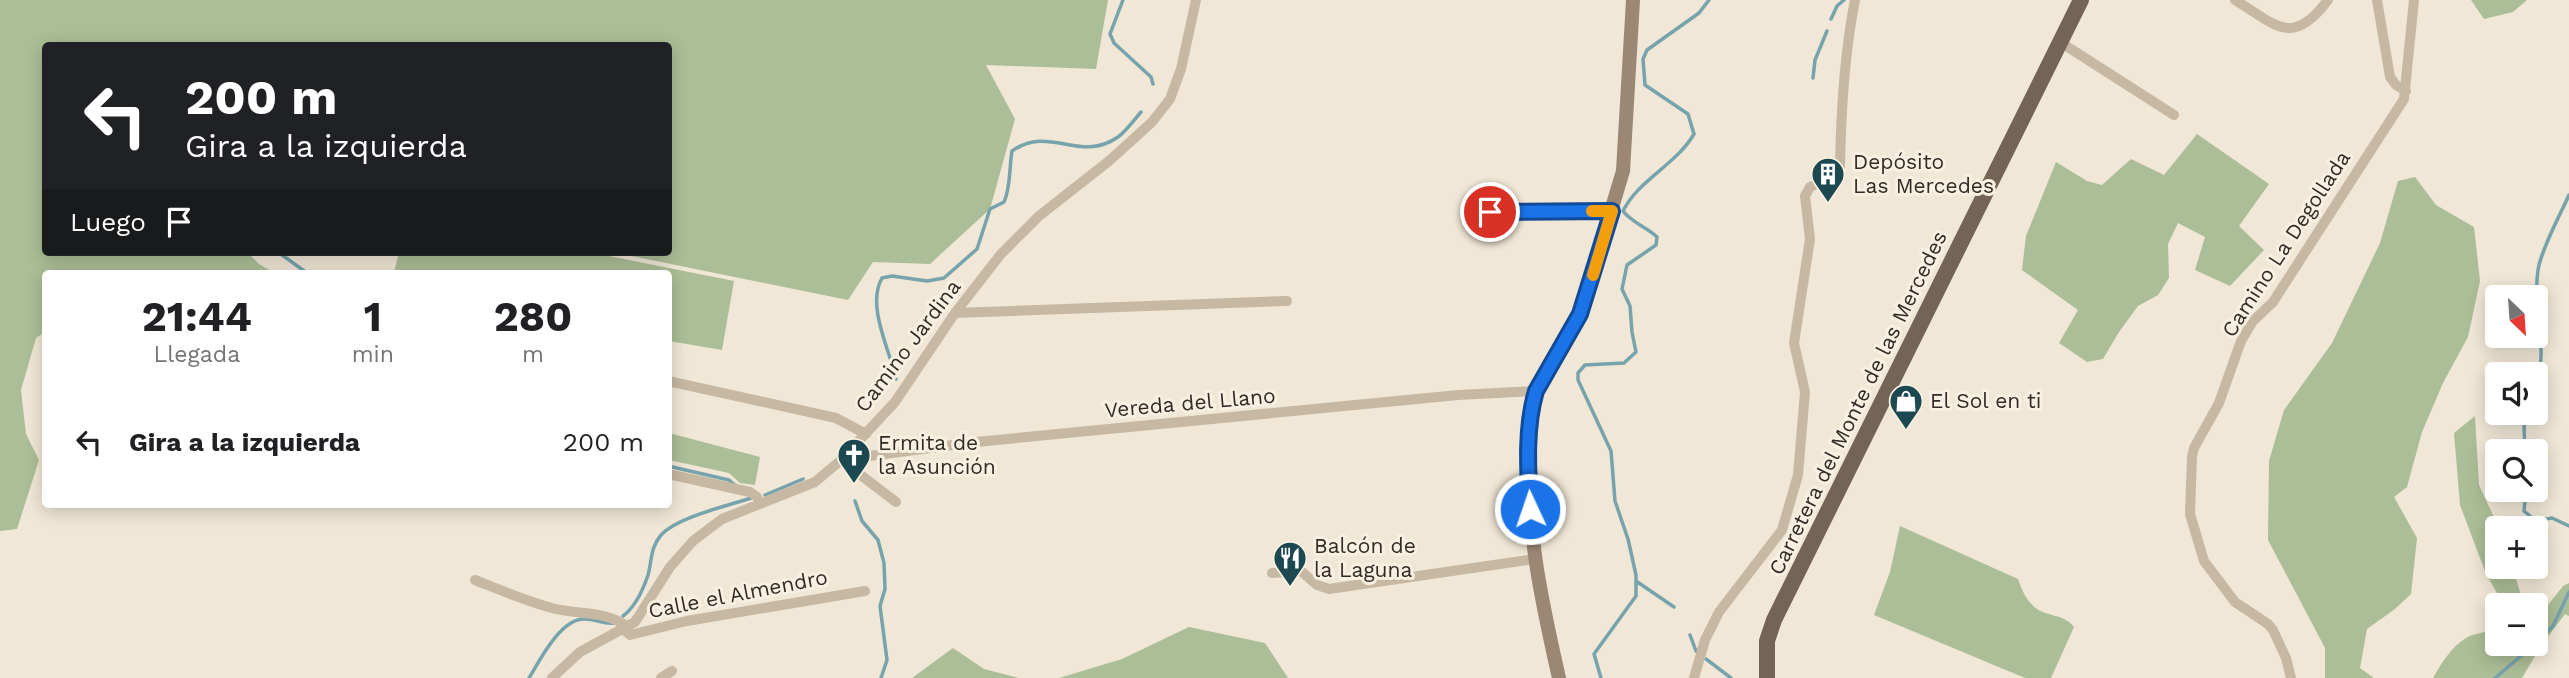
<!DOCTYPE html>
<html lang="es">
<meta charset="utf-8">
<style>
body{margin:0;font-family:"Work Sans",sans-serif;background:#f6f6f6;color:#202124;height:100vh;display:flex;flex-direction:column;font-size:26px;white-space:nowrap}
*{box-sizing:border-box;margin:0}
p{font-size:23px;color:#757577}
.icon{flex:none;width:38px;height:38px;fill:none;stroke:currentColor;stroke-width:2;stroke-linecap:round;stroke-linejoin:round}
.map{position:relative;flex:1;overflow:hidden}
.details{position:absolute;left:42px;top:270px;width:630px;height:238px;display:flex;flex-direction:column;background:#fff;border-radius:7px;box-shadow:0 4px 18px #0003}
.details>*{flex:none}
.hud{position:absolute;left:42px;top:42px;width:630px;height:214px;border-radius:7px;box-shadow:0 4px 18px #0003;background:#202124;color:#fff;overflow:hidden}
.needle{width:46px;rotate:155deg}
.buttons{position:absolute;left:2485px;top:285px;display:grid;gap:14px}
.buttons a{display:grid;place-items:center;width:63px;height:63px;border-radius:7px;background:#fff;box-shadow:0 4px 18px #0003;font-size:35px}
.pin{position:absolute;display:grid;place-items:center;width:60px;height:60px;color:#fff;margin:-30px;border:4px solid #fff;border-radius:50%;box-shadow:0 2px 7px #0007}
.me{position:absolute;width:77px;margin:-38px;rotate:357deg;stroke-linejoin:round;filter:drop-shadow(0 0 5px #0008)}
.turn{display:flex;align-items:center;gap:24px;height:147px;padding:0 28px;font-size:32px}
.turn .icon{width:91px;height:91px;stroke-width:2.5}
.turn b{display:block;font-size:49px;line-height:60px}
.then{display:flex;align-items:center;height:66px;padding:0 28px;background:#0003;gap:14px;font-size:26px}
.eta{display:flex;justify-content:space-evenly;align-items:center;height:119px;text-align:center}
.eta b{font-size:42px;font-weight:700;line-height:49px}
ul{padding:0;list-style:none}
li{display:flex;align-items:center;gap:21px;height:105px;padding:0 28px}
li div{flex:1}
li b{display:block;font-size:26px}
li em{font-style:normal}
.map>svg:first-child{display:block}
.green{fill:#acbe97}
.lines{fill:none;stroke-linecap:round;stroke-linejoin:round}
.stream{stroke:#76a3ac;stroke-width:3.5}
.minor{stroke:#c7b8a3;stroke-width:10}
.secondary{stroke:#9b8774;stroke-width:14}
.primary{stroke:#746456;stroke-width:16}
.route-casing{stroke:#114b97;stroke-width:18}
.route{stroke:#1a73e8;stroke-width:12}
.slow{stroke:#f59e0b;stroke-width:12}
.labels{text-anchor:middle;stroke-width:6;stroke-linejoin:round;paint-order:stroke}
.poi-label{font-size:21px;fill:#322b25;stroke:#f8f1e2;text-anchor:start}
.street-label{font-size:21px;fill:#322b25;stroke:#f8f1e2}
</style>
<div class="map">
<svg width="2569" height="678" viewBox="0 0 2569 678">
<rect width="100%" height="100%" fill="#f0e7d6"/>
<path class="green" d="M0,0h1108l-12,69 -110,-4 29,54 -25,90 -60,55 -57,-2 -25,38 -236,-48h56v-206h-622v206h201l12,12 15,9h-228l-1,59 -9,6 -15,52 5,44 13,26 -22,69 -17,2z
M2471,0h56l-14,12 -29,7z
M2197,134l72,50 -30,42 25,24 -34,36 -35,-16 10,-33 -27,-14 -10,21 1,34 -11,17 -20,11 -19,26 -16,27 -16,3 -28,-19 19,-33 -56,-40 4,-34 30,-74 31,19 15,4 29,-26 33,16z
M2415,177l21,28 38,22 6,54 -12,56 -25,46 -21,49 -15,55 -13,10 23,41 -6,56 -16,15 -28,20 -7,39 14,10h-49v-30l-57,-108 1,-79 15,-51 48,-67 48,-100 18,-62z
M399,252h190l145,29 -12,69 -53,-9 -1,-68h-274z
M2475,416l4,69 20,43 -2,39h15l9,28 6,10h-23l-18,-31 -26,-69 -6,-72z
M669,433l91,24 -5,28 -15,-2 -11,-10 -60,-13z
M1900,526l118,53c4,11 8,22 19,30 12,8 27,5 37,18l-23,51h-26l-151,-63 16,-43z
M2569,583v33l-4,-2 -24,32 -19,32h-89c8,-14 18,-31 33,-40 10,-6 21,-4 31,-12v18h39v-24l27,-34z
M1189,627l76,16 23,35h-229l63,-19z
M953,648l31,21 35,9h-107z"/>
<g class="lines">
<path class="stream" d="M1123,0l-13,34 4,9 37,34 2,7
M1831,19l6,-13 7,-6
M1813,78l2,-18 12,-29
M278,252l29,21
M896,379c-6,-29 -30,-73 -14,-101l10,-2 35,5 17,-3 33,-29 13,-40 14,-7c7,-15 5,-34 8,-51 38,-27 67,13 106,-14 8,-6 16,-17 23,-25
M2536,389c13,-42 -4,-77 2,-119 3,-20 22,-55 31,-75
M2525,452l-1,-25 4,-14
M668,466l61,14 7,6
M2526,490l-2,21 12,10 16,-3 17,8
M765,495l38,-16
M855,501l7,20 16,19 6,23 1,26 -5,17 7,54 -6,18
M1636,581l38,26
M623,616c12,-9 20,-26 25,-41 4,-14 2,-27 13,-40 17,-18 66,-29 90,-37
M1690,635l6,16
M2536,643l17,-17 16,-34
M1706,659l25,19
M529,678c11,-18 31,-58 54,-59 12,-1 20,6 32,4
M1601,678l-7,-24 42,-58v-21l-8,-36 -13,-38 -4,-50 -33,-71v-7l7,-8 39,-2 12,-11 -4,-20 -2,-26 -8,-17 5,-24 29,-20 1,-8c-10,-10 -25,-14 -34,-26 16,-32 53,-46 71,-77l-6,-20 -43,-29 -2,-26 4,-9 52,-37 10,-13
M2495,678l40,-34"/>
<path class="minor" d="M2235,0c41,25 57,48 93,0
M2377,0l13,77 6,8 10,6
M2060,42l114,73
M1490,212l122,-1
M955,313l332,-12
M668,381l168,37 30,16
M847,454l14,3 115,-15 482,-47 79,-4
M841,460l55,42
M668,474l82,18 7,5 3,7
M1272,573l29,-2 16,14 12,4 206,-30
M475,580c25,10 51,21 77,28 24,7 53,2 74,18
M622,628l8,7 57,-14 178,-30
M552,678l28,-26 55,-30 35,-55 23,-26 29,-22 93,-37 26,-22 54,-58 60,-89 46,-59 38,-38 70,-55 43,-39 18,-23 11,-30 15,-69
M661,678l11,-7
M1694,678l11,-38 14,-28 63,-82 16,-55 7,-83 -11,-49 16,-104 -5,-43 5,-9 26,-12 4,-9c1,-56 4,-111 15,-166
M2291,678l-5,-20 -13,-28 -5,-6 -33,-22 -31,-41 -14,-47 2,-57 2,-9 25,-45 22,-62 12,-20 20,-19 131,-203 10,-99"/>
<path class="secondary" d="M1559,678c-18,-79 -35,-158 -29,-239 1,-16 2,-32 7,-48l43,-77 43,-143 10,-171"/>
<path class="primary" d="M1767,678v-37l7,-21 307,-620"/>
</g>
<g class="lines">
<defs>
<path id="route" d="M1490,212l122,-1 -32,103 -44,77c-11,37 -8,80 -6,118"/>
</defs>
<use href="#route" class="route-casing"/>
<use href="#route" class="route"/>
<path class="slow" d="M1592,211h20l-19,64"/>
</g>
<defs>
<symbol id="building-pin" viewBox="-11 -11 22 30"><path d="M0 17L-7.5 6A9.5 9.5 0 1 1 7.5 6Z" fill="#1c4852" stroke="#f8f1e2"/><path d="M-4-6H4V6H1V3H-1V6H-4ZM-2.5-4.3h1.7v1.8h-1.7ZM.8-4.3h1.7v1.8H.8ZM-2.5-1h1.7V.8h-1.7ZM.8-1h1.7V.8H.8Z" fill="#fff"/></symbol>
<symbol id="shop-pin" viewBox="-11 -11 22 30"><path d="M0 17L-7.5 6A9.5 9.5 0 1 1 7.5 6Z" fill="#1c4852" stroke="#f8f1e2"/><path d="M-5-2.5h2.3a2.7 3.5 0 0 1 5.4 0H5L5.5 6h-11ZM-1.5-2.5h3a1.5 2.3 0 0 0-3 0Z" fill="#fff"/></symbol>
<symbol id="church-pin" viewBox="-11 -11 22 30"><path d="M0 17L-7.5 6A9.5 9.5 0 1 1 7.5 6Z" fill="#1c4852" stroke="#f8f1e2"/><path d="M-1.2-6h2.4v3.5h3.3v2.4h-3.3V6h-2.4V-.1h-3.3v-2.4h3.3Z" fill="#fff"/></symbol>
<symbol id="restaurant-pin" viewBox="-11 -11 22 30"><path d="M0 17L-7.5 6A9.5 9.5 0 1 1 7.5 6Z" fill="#1c4852" stroke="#f8f1e2"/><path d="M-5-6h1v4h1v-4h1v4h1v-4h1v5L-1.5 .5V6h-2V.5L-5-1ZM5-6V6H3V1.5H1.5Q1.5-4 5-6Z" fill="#fff"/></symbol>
</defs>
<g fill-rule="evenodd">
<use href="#building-pin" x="1809" y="155" width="38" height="52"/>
<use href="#shop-pin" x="1887" y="382" width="38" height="52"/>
<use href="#church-pin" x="835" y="436" width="38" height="52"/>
<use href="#restaurant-pin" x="1271" y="539" width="38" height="52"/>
</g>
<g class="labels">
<g class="poi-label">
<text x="1853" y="169">Depósito<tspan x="1853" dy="24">Las Mercedes</tspan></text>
<text x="1930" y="408">El Sol en ti</text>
<text x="878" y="450">Ermita de<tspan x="878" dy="24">la Asunción</tspan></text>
<text x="1314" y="553">Balcón de<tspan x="1314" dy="24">la Laguna</tspan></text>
</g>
<g class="street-label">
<text transform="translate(2286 244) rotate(-57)" y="7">Camino La Degollada</text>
<text transform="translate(908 346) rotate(-53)" y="7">Camino Jardina</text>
<text transform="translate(1190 403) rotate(-5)" y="7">Vereda del Llano</text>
<text transform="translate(1858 403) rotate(-64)" y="7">Carretera del Monte de las Mercedes</text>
<text transform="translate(738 594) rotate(-11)" y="7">Calle el Almendro</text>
</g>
</g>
</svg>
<div class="buttons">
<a><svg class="needle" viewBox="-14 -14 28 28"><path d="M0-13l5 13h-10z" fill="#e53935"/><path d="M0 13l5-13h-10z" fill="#757577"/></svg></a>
<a><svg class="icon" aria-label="sound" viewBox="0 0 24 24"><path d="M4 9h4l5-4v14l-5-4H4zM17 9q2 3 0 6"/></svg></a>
<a><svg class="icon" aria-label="search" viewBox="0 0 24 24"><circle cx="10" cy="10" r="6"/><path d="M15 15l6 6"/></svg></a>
<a>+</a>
<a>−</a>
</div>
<div class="pin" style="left:1490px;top:212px;background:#d93025"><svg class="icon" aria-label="arrive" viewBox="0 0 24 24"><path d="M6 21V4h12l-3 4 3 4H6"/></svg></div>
<svg class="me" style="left:1530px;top:509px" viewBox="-20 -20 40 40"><circle r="17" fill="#1a73e8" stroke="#fff" stroke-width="3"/><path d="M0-11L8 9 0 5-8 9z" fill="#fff"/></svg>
<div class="hud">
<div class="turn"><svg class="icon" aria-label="left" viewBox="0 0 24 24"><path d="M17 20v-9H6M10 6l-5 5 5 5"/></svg><div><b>200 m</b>Gira a la izquierda</div></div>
<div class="then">Luego<svg class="icon" aria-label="arrive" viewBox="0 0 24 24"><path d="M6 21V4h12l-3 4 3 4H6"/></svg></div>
</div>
<section class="details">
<div class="eta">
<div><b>21:44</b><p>Llegada</p></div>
<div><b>1</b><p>min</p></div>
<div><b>280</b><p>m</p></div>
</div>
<ul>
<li><svg class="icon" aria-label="left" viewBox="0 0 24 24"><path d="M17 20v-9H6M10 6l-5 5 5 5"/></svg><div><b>Gira a la izquierda</b></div><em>200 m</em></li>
</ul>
</section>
</div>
